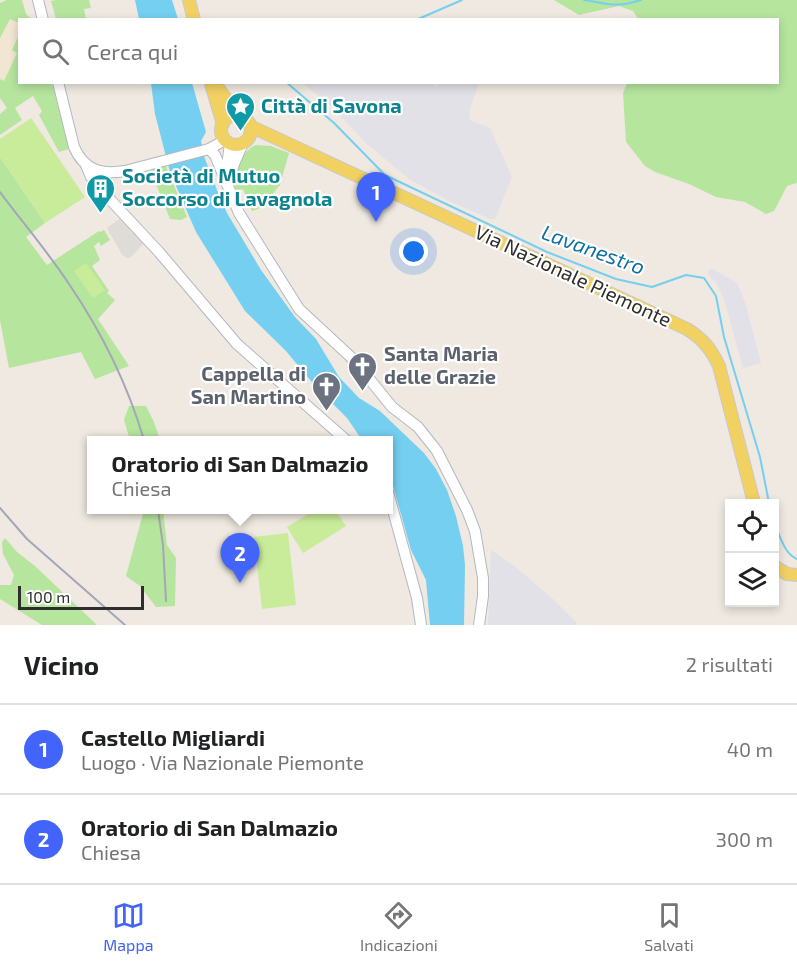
<!DOCTYPE html>
<html lang="it">
<meta charset="utf-8">
<style>
:root{--surface:#fff;--page:#f6f6f6;--text:#202124;--muted:#757577;--line:#e0e0e0;--accent:#4264fb}
body{margin:0;font-family:"Exo 2",sans-serif;background:var(--page);color:var(--text)}
.controls{position:absolute;right:18px;bottom:18px;display:grid;overflow:hidden;border-radius:0px;box-shadow:0 3px 9px #0003}
.controls button{width:54px;height:54px;display:grid;place-items:center;padding:0;border:0;border-bottom:2px solid var(--line);background:var(--surface);color:var(--text);font:30px sans-serif}
.scale{position:absolute;left:18px;bottom:15px;width:126px;box-sizing:border-box;padding-left:6px;border:3px solid #2e2e2e;border-top:0;font-size:16px;line-height:21px;white-space:nowrap;color:#2e2e2e;-webkit-text-stroke:4px #fff;paint-order:stroke}
.you{position:absolute;left:414px;top:252px;width:21px;height:21px;margin:-15px;border:4px solid #fff;border-radius:50%;background:#1a73e8;box-shadow:0 0 0 9px #1a73e833}
.badge{display:grid;place-items:center;width:39px;height:39px;border-radius:50%;background:var(--accent);color:#fff;font-size:20px;font-weight:700}
.pin{position:absolute;translate:-50% -50px;filter:drop-shadow(0 2px 3px #0008)}
.pin::after{content:'';position:absolute;top:32px;width:21px;height:18px;background:inherit;clip-path:polygon(0 0,100% 0,50% 100%)}
.popup{position:absolute;left:87px;top:436px;width:306px;height:78px;box-sizing:border-box;display:grid;place-content:center;border-radius:0px;background:var(--surface);filter:drop-shadow(0 2px 4px #0005);font-size:20px;white-space:nowrap;color:var(--muted)}
.popup b{font-size:22px;color:var(--text)}
.popup::after{content:'';position:absolute;left:50%;top:100%;margin-left:-12px;border:12px solid transparent;border-top-color:var(--surface)}
.list{margin:0;padding:0;list-style:none}
h2{display:flex;justify-content:space-between;align-items:center;height:78px;margin:0;padding:0 24px;font-size:26px}
h2 small{font-size:20px;font-weight:400;color:var(--muted)}
.list li{display:grid;grid-template-columns:39px 1fr auto;gap:18px;align-items:center;box-sizing:border-box;height:90px;padding:0 24px;border-top:2px solid var(--line)}
.list b{display:block;font-size:22px;white-space:nowrap}
.list p{margin:0;font-size:20px;white-space:nowrap;color:var(--muted)}
.list em{font-size:20px;font-style:normal;color:var(--muted)}
.icon{flex:none;width:33px;height:33px;fill:none;stroke:currentColor;stroke-width:2;stroke-linecap:round;stroke-linejoin:round}
.map{position:relative;flex:none;width:797px;height:625px;overflow:hidden}
.search{position:absolute;background:var(--surface);box-shadow:0 3px 9px #0003;left:18px;right:18px;top:18px;height:66px;display:flex;align-items:center;gap:15px;box-sizing:border-box;padding:0 21px;border-radius:0px;color:var(--muted);font-size:22px}
.sheet{height:258px;background:var(--surface)}
nav{display:flex;justify-content:space-around;align-items:center;box-sizing:border-box;height:84px;border-top:2px solid var(--line);background:var(--surface);font-size:16px;color:var(--muted)}
nav a{display:grid;justify-items:center;gap:3px}
nav .on{color:var(--accent)}
.map>svg:first-child{display:block}
.industrial{fill:#e3e1e8}
.education{fill:#f0e6d1}
.green{fill:#b6e59e}
.pitch{fill:#c9ec9a}
.plaza{fill:#dfdcd8}
.water{fill:#75cff0}
.lines{fill:none;stroke-linecap:round;stroke-linejoin:round}
.stream{stroke:#75cff0;stroke-width:2}
.secondary-casing{stroke:#b4b7c1;stroke-width:12}
.primary-casing{stroke:#c9c9c9;stroke-width:14}
.secondary{stroke:#fff;stroke-width:10}
.primary{stroke:#f2d163;stroke-width:12}
.rail{stroke:#a3a6b8;stroke-width:2}
.labels{text-anchor:middle;stroke-width:4.5;stroke-linejoin:round;paint-order:stroke}
.culture-label{font-size:20px;font-weight:bold;fill:#0d838f;stroke:#fff;text-anchor:start}
.street-label{font-size:20px;fill:#2e2e2e;stroke:#fff}
.worship-label{font-size:20px;font-weight:bold;fill:#5b616d;stroke:#fff;text-anchor:start}
.water-label{font-size:21px;font-style:italic;fill:#0d6fa3;stroke:#fff}
</style>
<div class="map">
<svg width="797" height="625" viewBox="0 0 797 625">
<rect width="100%" height="100%" fill="#efe9e1"/>
<g class="industrial">
<path d="M 433,82 L 435,87 L 442,83 L 479,83 L 469,112 L 470,120 L 490,128 L 512,177 L 495,219 L 490,219 L 447,200 L 409,179 L 366,143 L 332,107 L 303,83 Z"/>
<path d="M 713,269 L 737,283 L 745,302 L 761,363 L 743,368 L 724,299 L 717,284 L 708,274 L 709,270 Z"/>
<path d="M 491,550 L 518,569 L 553,599 L 576,622 L 577,625 L 488,625 Z"/>
</g>
<path class="education" d="M 7,0 L 22,0 L 26,14 L 31,19 L 20,20 L 19,73 L 0,94 L 0,3 Z"/>
<g class="green">
<path d="M 7,0 L 22,0 L 26,14 L 31,19 L 20,20 L 19,23 L 10,19 L 0,38 L 0,3 Z"/>
<path d="M 56,0 L 89,0 L 91,8 L 84,9 L 86,19 L 56,19 L 51,1 Z"/>
<path d="M 554,0 L 797,0 L 797,183 L 787,186 L 774,211 L 766,214 L 745,202 L 716,197 L 689,184 L 655,172 L 645,166 L 626,142 L 623,93 L 627,83 L 778,82 L 778,20 L 638,19 L 633,11 L 619,6 L 579,15 Z"/>
<path d="M 18,37 L 20,82 L 52,83 L 69,149 L 59,152 L 39,115 L 42,111 L 33,96 L 15,108 L 22,120 L 0,135 L 0,114 L 7,108 L 0,98 L 0,79 L 4,81 L 17,53 L 12,50 Z"/>
<path d="M 256,145 L 271,146 L 289,153 L 280,185 L 275,191 L 269,205 L 252,211 L 243,189 L 236,191 C 230,175 241,151 256,145 Z"/>
<path d="M 0,157 L 45,223 L 26,237 L 47,265 L 99,231 L 100,232 L 104,230 L 110,240 L 101,246 L 99,242 L 94,246 L 100,260 L 92,266 L 109,291 L 107,293 L 115,300 L 98,319 L 129,366 L 95,379 L 81,352 L 9,368 L 0,320 Z"/>
<path d="M 165,164 L 187,217 L 181,220 L 170,219 L 150,169 Z"/>
<path d="M 129,406 L 146,406 L 154,422 L 160,440 L 130,440 L 124,420 Z"/>
<path d="M 144,510 L 163,510 L 167,545 L 176,558 L 175,606 L 156,607 L 140,586 L 126,576 Z"/>
<path d="M 5,538 L 17,552 L 35,566 L 97,625 L 42,625 L 0,599 L 0,585 L 11,585 L 14,575 L 3,554 L 2,542 Z"/>
</g>
<g class="pitch">
<path d="M 31,118 L 85,197 L 45,223 L 0,157 L 0,139 Z"/>
<path d="M 86,263 L 105,290 L 93,298 L 74,271 Z"/>
<path d="M 315,510 L 335,510 L 346,526 L 303,553 L 287,527 Z"/>
<path d="M 288,533 L 296,605 L 262,609 L 254,537 Z"/>
</g>
<path class="plaza" d="M 122,217 L 145,242 L 131,257 L 128,258 L 123,256 L 107,228 Z"/>
<g class="water">
<path d="M 135,0 L 172,0 L 178,19 L 139,19 Z"/>
<path d="M 151,83 L 192,83 L 206,132 L 201,141 L 205,159 L 217,190 L 227,213 L 261,270 L 295,317 L 316,339 L 339,377 L 359,398 L 380,411 L 403,433 L 424,453 L 436,469 L 447,490 L 456,516 L 463,546 L 465,565 L 464,625 L 430,625 L 426,580 L 411,550 L 392,482 L 389,477 L 388,440 L 362,440 L 347,418 L 316,387 L 286,351 L 245,311 L 196,232 L 170,172 L 155,114 Z"/>
</g>
<g class="lines">
<g class="stream">
<path d="M 584,0 C 609,4 616,8 641,0"/>
<path d="M 416,20 L 462,0"/>
<path d="M 286,82 L 334,123 L 385,175 L 547,252 L 616,279 L 652,287 L 686,275 L 704,278 L 716,296 L 724,337 L 760,457 L 769,503"/>
<path d="M 774,523 C 780,535 784,554 797,559"/>
</g>
<defs>
<g id="secondary">
<path d="M 38,0 L 43,20"/>
<path d="M 58,82 L 74,147 C 84,170 101,175 125,171 L 209,149 L 225,140"/>
<path d="M 209,149 L 215,155 L 239,213 L 299,309 L 354,360 L 392,407 L 418,427 L 437,451 L 467,510 L 475,531 L 483,578 L 483,596 L 479,625"/>
<path d="M 86,165 L 91,177 L 103,192 L 159,252 L 237,344 L 346,440"/>
<path d="M 226,173 L 230,144"/>
<path d="M 228,185 L 234,164 L 243,143"/>
<path d="M 388,492 L 417,598 L 421,625"/>
</g>
<g id="primary">
<path d="M 189,0 L 194,20"/>
<path d="M 214,82 L 234,110 L 243,117"/>
<path d="M 211,84 L 223,124"/>
<circle cx="236" cy="130" r="15"/>
<path d="M 250,126 L 687,329 C 703,339 711,349 719,366 L 754,503"/>
<path d="M 774,566 L 787,574 L 797,575"/>
</g>
</defs>
<use href="#secondary" class="secondary-casing"/>
<use href="#primary" class="primary-casing"/>
<use href="#secondary" class="secondary"/>
<use href="#primary" class="primary"/>
<g class="rail">
<path d="M 0,192 C 23,223 48,252 69,284 C 101,331 128,386 144,440"/>
<path d="M 0,508 L 27,539 L 125,625"/>
<path d="M 158,510 L 163,545 L 166,601"/>
</g>
</g>
<defs>
<symbol id="sight-pin" viewBox="-11 -11 22 30"><path d="M0 17L-7.5 6A9.5 9.5 0 1 1 7.5 6Z" fill="#0f9aa8" stroke="#fff"/><path d="M0-6L1.8-2.2L6-1.7L2.9 1.2L3.7 5.4L0 3.3L-3.7 5.4L-2.9 1.2L-6-1.7L-1.8-2.2Z" fill="#fff"/></symbol>
<symbol id="building-pin" viewBox="-11 -11 22 30"><path d="M0 17L-7.5 6A9.5 9.5 0 1 1 7.5 6Z" fill="#0f9aa8" stroke="#fff"/><path d="M-4-6H4V6H1V3H-1V6H-4ZM-2.5-4.3h1.7v1.8h-1.7ZM.8-4.3h1.7v1.8H.8ZM-2.5-1h1.7V.8h-1.7ZM.8-1h1.7V.8H.8Z" fill="#fff"/></symbol>
<symbol id="church-pin" viewBox="-11 -11 22 30"><path d="M0 17L-7.5 6A9.5 9.5 0 1 1 7.5 6Z" fill="#6b7280" stroke="#fff"/><path d="M-1.2-6h2.4v3.5h3.3v2.4h-3.3V6h-2.4V-.1h-3.3v-2.4h3.3Z" fill="#fff"/></symbol>
</defs>
<g fill-rule="evenodd">
<use href="#sight-pin" x="224" y="90" width="33" height="45"/>
<use href="#building-pin" x="84" y="172" width="33" height="45"/>
<use href="#church-pin" x="346" y="350" width="33" height="45"/>
<use href="#church-pin" x="310" y="370" width="33" height="45"/>
</g>
<g class="labels">
<g class="culture-label">
<text x="261" y="113">Città di Savona</text>
<text x="122" y="183">Società di Mutuo<tspan x="122" dy="23">Soccorso di Lavagnola</tspan></text>
</g>
<g class="street-label">
<text transform="translate(573 276) rotate(25)" y="7">Via Nazionale Piemonte</text>
</g>
<g class="worship-label">
<text x="384" y="361">Santa Maria<tspan x="384" dy="23">delle Grazie</tspan></text>
<text x="306" y="381" text-anchor="end">Cappella di<tspan x="306" dy="23">San Martino</tspan></text>
</g>
<g class="water-label">
<text transform="translate(593 250) rotate(20)" y="7">Lavanestro</text>
</g>
</g>
</svg>
<div class="controls">
<button><svg class="icon" aria-label="locate" viewBox="0 0 24 24"><circle cx="12" cy="12" r="6"/><path d="M12 2v4M12 18v4M2 12h4M18 12h4"/></svg></button>
<button><svg class="icon" aria-label="layers" viewBox="0 0 24 24"><path d="M12 4l9 5-9 5-9-5zM3 14l9 5 9-5"/></svg></button>
</div>
<div class="scale">100 m</div>
<div class="you"></div>
<div class="pin badge" style="left:376px;top:222px">1</div>
<div class="pin badge" style="left:240px;top:583px">2</div>
<div class="popup"><b>Oratorio di San Dalmazio</b>Chiesa</div>
<div class="search"><svg class="icon" aria-label="search" viewBox="0 0 24 24"><circle cx="10" cy="10" r="6"/><path d="M15 15l6 6"/></svg>Cerca qui</div>
</div>
<section class="sheet">
<h2>Vicino<small>2 risultati</small></h2>
<ul class="list">
<li><span class="badge">1</span><div><b>Castello Migliardi</b><p>Luogo · Via Nazionale Piemonte</p></div><em>40 m</em></li>
<li><span class="badge">2</span><div><b>Oratorio di San Dalmazio</b><p>Chiesa</p></div><em>300 m</em></li>
</ul>
</section>
<nav>
<a class="on"><svg class="icon" aria-label="map" viewBox="0 0 24 24"><path d="M3 6l6-2 6 2 6-2v14l-6 2-6-2-6 2zM9 4v14M15 6v14"/></svg>Mappa</a>
<a><svg class="icon" aria-label="directions" viewBox="0 0 24 24"><path d="M12 3l9 9-9 9-9-9zM9 14v-3h6M13 9l2 2-2 2"/></svg>Indicazioni</a>
<a><svg class="icon" aria-label="saved" viewBox="0 0 24 24"><path d="M7 4h10v16l-5-4-5 4z"/></svg>Salvati</a>
</nav>
